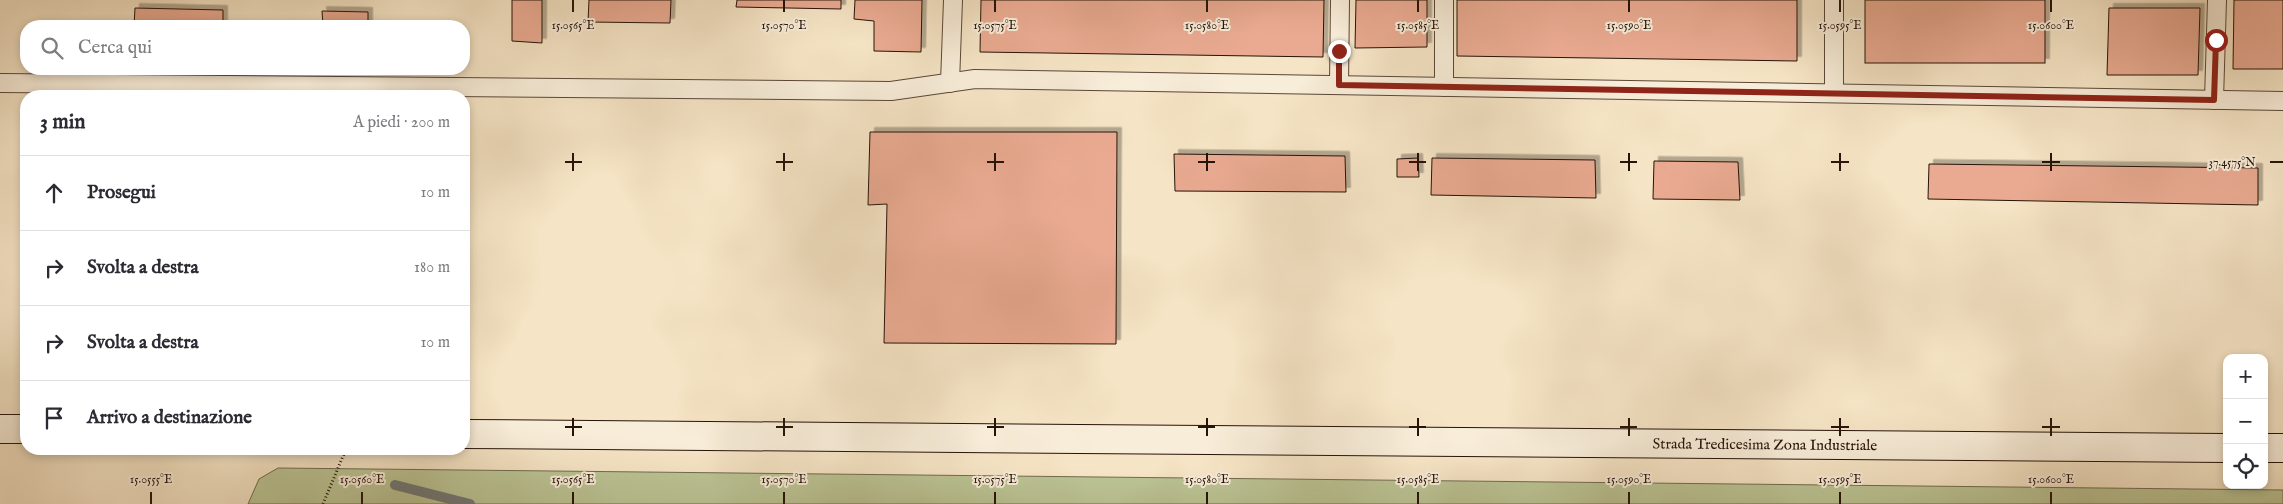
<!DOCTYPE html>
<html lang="it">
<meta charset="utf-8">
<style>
:root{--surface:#fff;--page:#f7f7f7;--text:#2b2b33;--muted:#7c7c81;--line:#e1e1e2}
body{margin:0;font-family:"IM FELL English",serif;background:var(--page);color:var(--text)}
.controls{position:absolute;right:15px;bottom:15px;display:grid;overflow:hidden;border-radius:10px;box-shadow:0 2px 8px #0003}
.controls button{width:45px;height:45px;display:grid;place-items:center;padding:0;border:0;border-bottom:1px solid var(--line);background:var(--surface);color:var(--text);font:25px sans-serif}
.stop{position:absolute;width:15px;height:15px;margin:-11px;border:4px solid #8f2418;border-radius:50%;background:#fff}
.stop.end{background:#8f2418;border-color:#fff;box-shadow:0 1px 5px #0008}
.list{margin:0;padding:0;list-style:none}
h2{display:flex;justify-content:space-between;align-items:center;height:65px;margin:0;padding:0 20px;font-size:21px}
h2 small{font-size:16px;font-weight:400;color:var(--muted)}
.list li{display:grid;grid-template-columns:32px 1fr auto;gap:15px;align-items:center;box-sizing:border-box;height:75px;padding:0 20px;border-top:1px solid var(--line)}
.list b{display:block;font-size:19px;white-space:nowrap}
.list em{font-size:16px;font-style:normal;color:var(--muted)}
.icon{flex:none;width:28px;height:28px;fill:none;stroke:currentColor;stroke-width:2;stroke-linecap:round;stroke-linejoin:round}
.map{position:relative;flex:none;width:2283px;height:504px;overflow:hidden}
.search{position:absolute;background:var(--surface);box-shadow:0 2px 8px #0003;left:20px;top:20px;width:450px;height:55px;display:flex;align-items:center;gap:12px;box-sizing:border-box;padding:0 18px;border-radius:20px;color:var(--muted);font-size:19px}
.panel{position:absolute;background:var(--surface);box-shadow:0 2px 8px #0003;left:20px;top:90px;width:450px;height:365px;border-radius:20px}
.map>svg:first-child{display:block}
.green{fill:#bbc495;stroke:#706c4f}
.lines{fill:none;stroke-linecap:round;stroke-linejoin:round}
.stream{stroke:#707876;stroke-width:10}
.building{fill:#e9aa91;stroke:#261309;filter:url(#shadow)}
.lane-casing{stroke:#5a4738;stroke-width:20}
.secondary-casing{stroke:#261309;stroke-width:30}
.path{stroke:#261309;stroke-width:3;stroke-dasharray:1 2.5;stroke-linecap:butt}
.lane{stroke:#f8edd9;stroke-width:18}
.secondary{stroke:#f8edd9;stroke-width:28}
.route{stroke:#8f2418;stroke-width:6}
.ticks{fill:none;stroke:#261309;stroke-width:2}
.labels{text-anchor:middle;stroke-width:4;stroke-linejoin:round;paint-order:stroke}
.street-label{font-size:15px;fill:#261309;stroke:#f8edd9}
.ticks-label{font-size:12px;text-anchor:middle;fill:#261309;stroke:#f8edd9;stroke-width:4;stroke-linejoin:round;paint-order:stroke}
</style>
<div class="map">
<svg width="2283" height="504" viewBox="0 0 2283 504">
<defs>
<filter id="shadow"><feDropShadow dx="4.5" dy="-4.5" stdDeviation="0" flood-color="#0004"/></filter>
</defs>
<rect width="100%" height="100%" fill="#f5e4c5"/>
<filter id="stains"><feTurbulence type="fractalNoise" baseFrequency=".004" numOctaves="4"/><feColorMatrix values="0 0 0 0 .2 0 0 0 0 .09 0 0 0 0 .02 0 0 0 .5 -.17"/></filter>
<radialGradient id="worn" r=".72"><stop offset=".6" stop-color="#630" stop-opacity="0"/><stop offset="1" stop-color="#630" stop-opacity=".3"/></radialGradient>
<path class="green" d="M 278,468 L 2283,490 L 2283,504 L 248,504 L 259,479 Z"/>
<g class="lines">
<path class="stream" d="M 395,485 L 470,504"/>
</g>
<g class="building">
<path d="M 512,0 L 542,0 L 542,43 L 512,41 Z"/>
<path d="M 589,0 L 671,0 L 670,23 L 588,22 Z"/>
<path d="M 737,0 L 841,0 L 841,9 L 736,7 Z"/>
<path d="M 855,0 L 922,0 L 921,52 L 874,51 L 874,21 L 854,19 Z"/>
<path d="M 981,0 L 1324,0 L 1323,57 L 980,52 Z"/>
<path d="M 1356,0 L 1427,0 L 1427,47 L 1355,48 Z"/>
<path d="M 1457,0 L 1797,0 L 1797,61 L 1457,56 Z"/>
<rect x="1865" y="0" width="180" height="63"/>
<path d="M 2234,0 L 2283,0 L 2283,69 L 2233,69 Z"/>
<path d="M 135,8 L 223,10 L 223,26 L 134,26 Z"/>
<path d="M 2109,8 L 2200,8 L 2198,75 L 2107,75 Z"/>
<path d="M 322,11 L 368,12 L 368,26 L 323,26 Z"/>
<path d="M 870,132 L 1117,132 L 1116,344 L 884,343 L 887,204 L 868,205 Z"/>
<path d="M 1174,154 L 1345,156 L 1346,192 L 1175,191 Z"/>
<path d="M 1418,158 L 1419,177 L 1397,177 L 1397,159 Z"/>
<path d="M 1432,158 L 1595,160 L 1596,198 L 1431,195 Z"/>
<path d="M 1654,161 L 1738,162 L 1740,200 L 1653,199 Z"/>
<path d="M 1929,164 L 2258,168 L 2258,205 L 1928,199 Z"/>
</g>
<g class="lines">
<defs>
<g id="lane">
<path d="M 1444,0 L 1444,87"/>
<path d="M 1834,0 L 1834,93"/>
<path d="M 0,83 L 891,91 L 975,79 L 2283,101"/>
<path d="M 950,83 L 953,0"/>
<path d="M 1339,85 L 1340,0"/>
<path d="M 2214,100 L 2217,0"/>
</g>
<g id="secondary">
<path d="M 0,429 L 26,429"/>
<path id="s1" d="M 464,434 L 2227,448"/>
<path d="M 2264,448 L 2283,448"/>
</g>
</defs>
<use href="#lane" class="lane-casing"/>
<use href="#secondary" class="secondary-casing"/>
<path class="path" d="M 323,504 L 346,449"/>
<use href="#lane" class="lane"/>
<use href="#secondary" class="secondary"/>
</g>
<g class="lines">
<path class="route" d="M 1339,51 L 1339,85 L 2214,100 L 2216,40"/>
</g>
<path class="ticks" d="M 573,0 L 573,12M 784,0 L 784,12M 995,0 L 995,12M 1207,0 L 1207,12M 1418,0 L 1418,12M 1629,0 L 1629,12M 1840,0 L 1840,12M 2051,0 L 2051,12M 573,153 L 573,171M 784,153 L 784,171M 995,153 L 995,171M 1207,153 L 1207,171M 1418,153 L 1418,171M 1629,153 L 1629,171M 1840,153 L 1840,171M 2051,153 L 2051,171M 565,162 L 582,162M 776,162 L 793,162M 987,162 L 1004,162M 1198,162 L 1215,162M 1409,162 L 1426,162M 1620,162 L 1637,162M 1831,162 L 1849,162M 2042,162 L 2060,162M 2270,162 L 2283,162M 573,418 L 573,436M 784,418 L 784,436M 995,418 L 995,436M 1207,418 L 1207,436M 1418,418 L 1418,436M 1629,418 L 1629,436M 1840,418 L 1840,436M 2051,418 L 2051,436M 565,427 L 582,427M 776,427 L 793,427M 987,427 L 1004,427M 1198,427 L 1215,427M 1409,427 L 1426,427M 1620,427 L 1637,427M 1831,427 L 1849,427M 2042,427 L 2060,427M 151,492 L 151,504M 362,492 L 362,504M 573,492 L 573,504M 784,492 L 784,504M 995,492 L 995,504M 1207,492 L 1207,504M 1418,492 L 1418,504M 1629,492 L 1629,504M 1840,492 L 1840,504M 2051,492 L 2051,504"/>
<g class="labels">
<g class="street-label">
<text dy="5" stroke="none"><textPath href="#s1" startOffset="1301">Strada Tredicesima Zona Industriale</textPath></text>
</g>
</g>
<g class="ticks-label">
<text x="573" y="29">15.0565°E</text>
<text x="784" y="29">15.0570°E</text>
<text x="995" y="29">15.0575°E</text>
<text x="1207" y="29">15.0580°E</text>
<text x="1418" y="29">15.0585°E</text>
<text x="1629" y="29">15.0590°E</text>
<text x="1840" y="29">15.0595°E</text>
<text x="2051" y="29">15.0600°E</text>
<text x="2232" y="166">37.4575°N</text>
<text x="151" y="483">15.0555°E</text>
<text x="362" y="483">15.0560°E</text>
<text x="573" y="483">15.0565°E</text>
<text x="784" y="483">15.0570°E</text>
<text x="995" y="483">15.0575°E</text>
<text x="1207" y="483">15.0580°E</text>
<text x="1418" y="483">15.0585°E</text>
<text x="1629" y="483">15.0590°E</text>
<text x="1840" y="483">15.0595°E</text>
<text x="2051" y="483">15.0600°E</text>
</g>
<rect width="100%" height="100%" filter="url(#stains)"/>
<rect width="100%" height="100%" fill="url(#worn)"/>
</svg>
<div class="controls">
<button>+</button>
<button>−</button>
<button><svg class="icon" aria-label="locate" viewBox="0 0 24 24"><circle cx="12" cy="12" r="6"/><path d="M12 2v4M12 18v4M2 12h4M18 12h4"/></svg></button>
</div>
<div class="stop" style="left:2216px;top:40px"></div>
<div class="stop end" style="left:1339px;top:51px"></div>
<div class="search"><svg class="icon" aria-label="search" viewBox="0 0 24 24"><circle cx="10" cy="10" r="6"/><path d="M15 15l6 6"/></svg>Cerca qui</div>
<section class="panel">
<h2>3 min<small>A piedi · 200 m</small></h2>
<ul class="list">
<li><svg class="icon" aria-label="ahead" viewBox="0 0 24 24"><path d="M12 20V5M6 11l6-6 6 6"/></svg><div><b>Prosegui</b></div><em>10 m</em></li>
<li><svg class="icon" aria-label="right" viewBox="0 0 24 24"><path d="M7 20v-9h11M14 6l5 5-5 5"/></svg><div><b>Svolta a destra</b></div><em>180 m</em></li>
<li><svg class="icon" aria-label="right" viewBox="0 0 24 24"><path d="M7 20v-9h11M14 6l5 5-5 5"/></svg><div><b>Svolta a destra</b></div><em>10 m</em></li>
<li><svg class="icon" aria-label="arrive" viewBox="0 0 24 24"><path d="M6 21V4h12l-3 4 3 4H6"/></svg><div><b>Arrivo a destinazione</b></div></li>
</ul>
</section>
</div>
